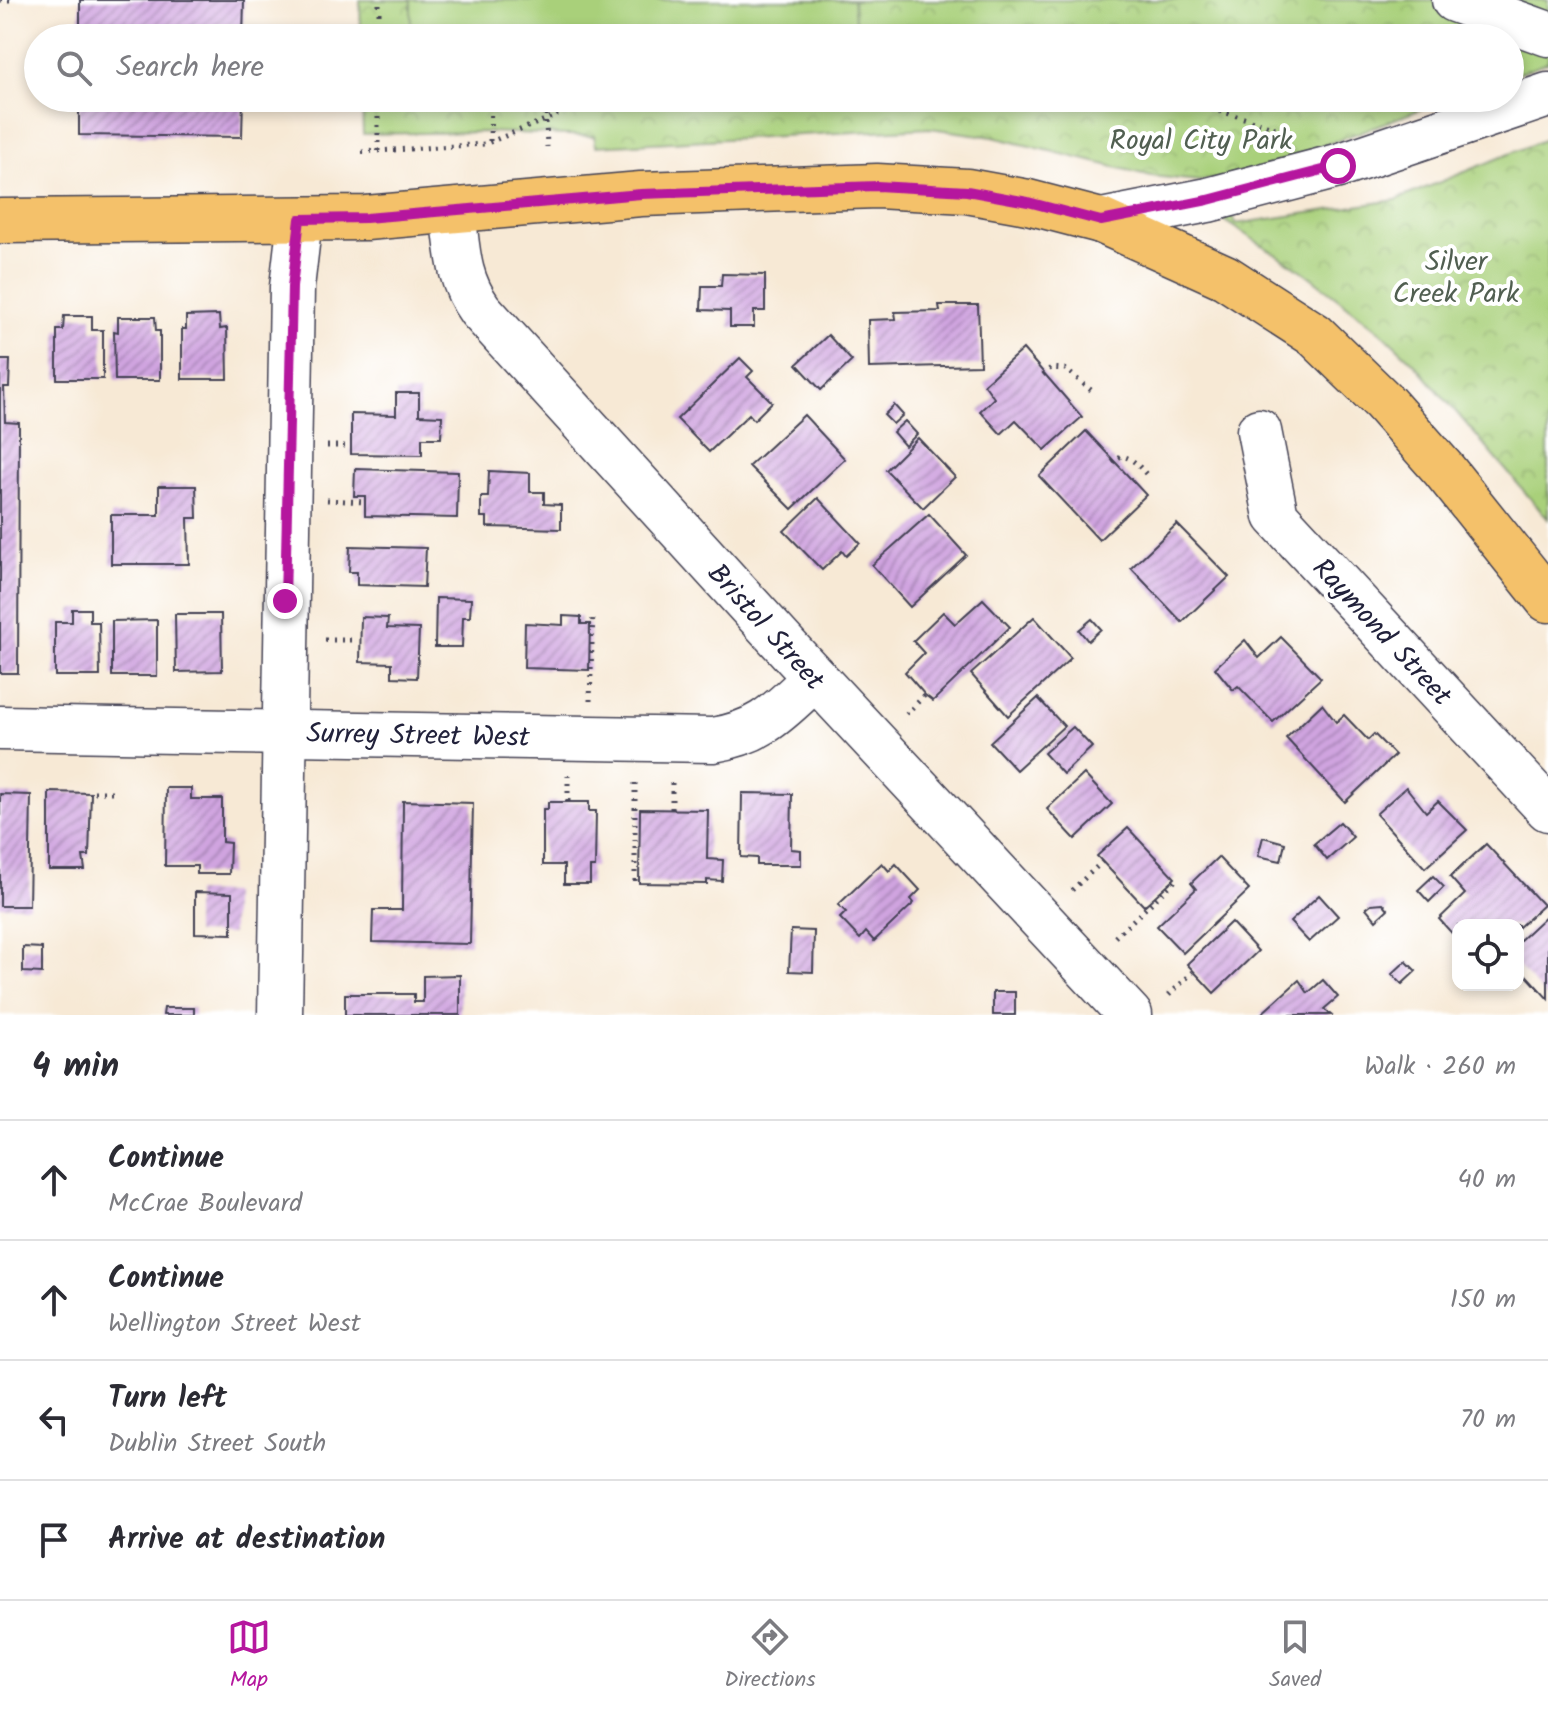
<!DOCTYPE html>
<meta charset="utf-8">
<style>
:root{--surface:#fff;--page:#f7f7f7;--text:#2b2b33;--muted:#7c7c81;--line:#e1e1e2;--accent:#b5179e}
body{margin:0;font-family:Kalam,sans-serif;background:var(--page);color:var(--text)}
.controls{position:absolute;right:24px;bottom:24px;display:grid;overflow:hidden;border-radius:16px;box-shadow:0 4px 12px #0003}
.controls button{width:72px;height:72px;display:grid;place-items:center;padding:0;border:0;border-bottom:2px solid var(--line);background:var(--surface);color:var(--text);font:40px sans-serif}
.stop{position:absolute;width:24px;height:24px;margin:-18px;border:6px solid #b5179e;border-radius:50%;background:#fff}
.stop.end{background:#b5179e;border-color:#fff;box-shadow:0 2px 8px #0008}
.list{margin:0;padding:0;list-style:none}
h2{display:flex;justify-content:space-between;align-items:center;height:104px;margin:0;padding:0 32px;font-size:34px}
h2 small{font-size:26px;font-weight:400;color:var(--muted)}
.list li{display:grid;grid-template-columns:52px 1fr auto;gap:24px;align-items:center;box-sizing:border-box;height:120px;padding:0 32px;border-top:2px solid var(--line)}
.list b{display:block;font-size:30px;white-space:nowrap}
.list p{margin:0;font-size:26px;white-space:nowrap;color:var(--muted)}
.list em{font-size:26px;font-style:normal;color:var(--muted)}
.icon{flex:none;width:44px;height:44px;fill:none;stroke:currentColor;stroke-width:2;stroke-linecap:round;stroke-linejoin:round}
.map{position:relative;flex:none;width:1548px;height:1015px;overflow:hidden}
.search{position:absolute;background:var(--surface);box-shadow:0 4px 12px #0003;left:24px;right:24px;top:24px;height:88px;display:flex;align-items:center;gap:20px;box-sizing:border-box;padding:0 28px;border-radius:44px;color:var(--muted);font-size:30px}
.sheet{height:584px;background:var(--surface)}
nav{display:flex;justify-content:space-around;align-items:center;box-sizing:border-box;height:112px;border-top:2px solid var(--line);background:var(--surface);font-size:22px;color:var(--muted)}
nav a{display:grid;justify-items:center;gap:4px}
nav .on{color:var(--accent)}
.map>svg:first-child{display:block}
.park{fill:url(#park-crowns);stroke:#66795a;stroke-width:2}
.garden{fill:#a9d07a;stroke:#66795a;stroke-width:2}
.building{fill:url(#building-hatch)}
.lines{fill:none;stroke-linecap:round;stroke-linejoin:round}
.minor-casing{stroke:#424052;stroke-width:47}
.major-casing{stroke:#424052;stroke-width:47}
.path{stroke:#424052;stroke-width:5;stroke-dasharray:2 6;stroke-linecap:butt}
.minor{stroke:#fff;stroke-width:44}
.major{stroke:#f4c16a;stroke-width:44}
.route{stroke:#b5179e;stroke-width:10}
.labels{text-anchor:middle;stroke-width:8;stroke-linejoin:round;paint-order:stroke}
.park-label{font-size:28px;fill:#515f51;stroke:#fff}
.street-label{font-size:28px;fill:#22223b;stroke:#fff}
</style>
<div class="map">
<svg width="1548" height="1015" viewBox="0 0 1548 1015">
<defs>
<pattern id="park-crowns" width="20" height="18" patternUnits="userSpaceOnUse" patternTransform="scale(2)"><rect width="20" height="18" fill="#a9d07a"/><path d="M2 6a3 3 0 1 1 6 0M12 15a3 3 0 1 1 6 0" fill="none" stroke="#91b26a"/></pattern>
<pattern id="building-hatch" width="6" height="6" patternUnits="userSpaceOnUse" patternTransform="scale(2)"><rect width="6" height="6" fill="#d0a4e0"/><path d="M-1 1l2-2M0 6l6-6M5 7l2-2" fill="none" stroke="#a885b7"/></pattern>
</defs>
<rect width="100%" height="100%" fill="#fff"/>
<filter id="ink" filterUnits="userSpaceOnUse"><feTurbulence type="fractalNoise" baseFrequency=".0125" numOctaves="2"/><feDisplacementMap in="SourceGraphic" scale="16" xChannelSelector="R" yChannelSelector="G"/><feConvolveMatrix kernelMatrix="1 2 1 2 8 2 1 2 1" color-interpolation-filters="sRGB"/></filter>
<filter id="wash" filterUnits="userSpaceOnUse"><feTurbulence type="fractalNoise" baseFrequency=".006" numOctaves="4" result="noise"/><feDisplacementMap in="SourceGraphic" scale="32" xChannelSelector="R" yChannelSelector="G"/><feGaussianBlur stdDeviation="1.8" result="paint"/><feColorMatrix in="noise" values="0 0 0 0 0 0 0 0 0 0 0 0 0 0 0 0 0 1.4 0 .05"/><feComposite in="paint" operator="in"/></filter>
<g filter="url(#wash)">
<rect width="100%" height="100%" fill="#f7e9d5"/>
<g class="park">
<path d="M 360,0 L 1548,0 L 1548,62 L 1510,76 L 1510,38 L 361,38 Z"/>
<path d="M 362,98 L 1451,98 L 1242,176 L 1198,181 L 1151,176 L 993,137 L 930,128 L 596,146 L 594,136 L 487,132 L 363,134 Z"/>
<path d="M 1548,138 L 1548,519 L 1414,363 L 1380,331 L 1304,272 L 1223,220 L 1223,216 L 1232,214 L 1235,224 L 1396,200 Z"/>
</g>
<path class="garden" d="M 411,0 L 853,0 L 857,38 L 411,38 Z"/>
<g id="blocks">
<g class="building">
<path d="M 80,0 L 244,0 L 243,38 L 80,38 Z"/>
<path d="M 79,98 L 243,98 L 242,137 L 79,135 Z"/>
<path d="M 722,274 L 765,275 L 765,311 L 754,311 L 754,327 L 730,327 L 730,311 L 701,310 L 702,286 L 721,286 Z"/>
<path d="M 939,305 L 978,305 L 980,365 L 869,368 L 868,320 L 896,319 L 895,312 L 940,311 Z"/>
<path d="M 219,315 L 220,329 L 227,328 L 228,379 L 182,379 L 182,329 L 186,329 L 186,316 Z"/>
<path d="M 64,316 L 92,316 L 92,330 L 103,330 L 103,379 L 57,379 L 57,330 L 63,330 Z"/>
<path d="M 118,317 L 155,317 L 156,331 L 160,331 L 160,380 L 115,380 L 114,331 L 118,332 Z"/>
<path d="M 828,335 L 852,361 L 821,390 L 797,364 Z"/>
<path d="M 1023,349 L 1082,417 L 1045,450 L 1016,420 L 1001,434 L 980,411 L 994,398 L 984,384 Z"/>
<path d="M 740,358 L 753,371 L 747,377 L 772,402 L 754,420 L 749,414 L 709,452 L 677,419 Z"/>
<path d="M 0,360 L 10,360 L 9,387 L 4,387 L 5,422 L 19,423 L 18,673 L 0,673 Z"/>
<path d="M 396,393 L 419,393 L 419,415 L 442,416 L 441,438 L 422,438 L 422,455 L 351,454 L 351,414 L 396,415 Z"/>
<path d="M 894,405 L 903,415 L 893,424 L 884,415 Z"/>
<path d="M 804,415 L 845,459 L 792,509 L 749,466 Z"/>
<path d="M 905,421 L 917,434 L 905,446 L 893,432 Z"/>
<path d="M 1086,431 L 1146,495 L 1099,540 L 1039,476 Z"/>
<path d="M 918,438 L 955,477 L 923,508 L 886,470 Z"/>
<path d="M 355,469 L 458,472 L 457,518 L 365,516 L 365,496 L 354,496 Z"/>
<path d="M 489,471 L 530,473 L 530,492 L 544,492 L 544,504 L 561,505 L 561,529 L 487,527 L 487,517 L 481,517 L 481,497 L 488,497 Z"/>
<path d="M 159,486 L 196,486 L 197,518 L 188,518 L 189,564 L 111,564 L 111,515 L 159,515 Z"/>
<path d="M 818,498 L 860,543 L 846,556 L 842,551 L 822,570 L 784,531 Z"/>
<path d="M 929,514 L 966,555 L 910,607 L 872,565 Z"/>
<path d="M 1177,524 L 1229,577 L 1182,622 L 1131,568 Z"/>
<path d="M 350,546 L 426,548 L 424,587 L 357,585 L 357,572 L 349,572 Z"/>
<path d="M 436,598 L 471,599 L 470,617 L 463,617 L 462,647 L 435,647 Z"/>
<path d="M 983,599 L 1010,627 L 933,701 L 925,695 L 905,672 L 924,653 L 913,641 L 943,612 L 955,624 Z"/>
<path d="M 72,609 L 90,609 L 90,622 L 99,622 L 100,676 L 55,676 L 55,622 L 72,622 Z"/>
<path d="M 175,614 L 221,614 L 222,671 L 176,672 Z"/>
<path d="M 563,616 L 581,617 L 581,624 L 590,624 L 589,670 L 524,668 L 525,623 L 563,625 Z"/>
<path d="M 361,617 L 388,618 L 387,628 L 419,629 L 417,678 L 392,677 L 392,663 L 360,662 Z"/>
<path d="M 1034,617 L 1071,658 L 1008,716 L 971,674 Z"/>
<path d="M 1092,619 L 1101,629 L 1088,641 L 1079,630 Z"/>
<path d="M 157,620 L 157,676 L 112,676 L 112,621 Z"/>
<path d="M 1281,637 L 1321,678 L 1273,722 L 1238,686 L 1233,690 L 1215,668 L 1245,640 L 1259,658 Z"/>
<path d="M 1038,698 L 1064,726 L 1016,770 L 990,742 Z"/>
<path d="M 1322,704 L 1336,722 L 1344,715 L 1368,740 L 1374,734 L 1395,755 L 1345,802 L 1286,738 Z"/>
<path d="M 1073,727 L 1092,747 L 1063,774 L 1044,753 Z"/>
<path d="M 1084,774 L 1112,804 L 1075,839 L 1047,809 Z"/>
<path d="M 1406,787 L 1426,812 L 1438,801 L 1467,830 L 1425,868 L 1376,814 Z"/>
<path d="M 166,788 L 191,788 L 191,799 L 222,799 L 222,842 L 230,843 L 229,874 L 197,874 L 197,866 L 165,866 Z"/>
<path d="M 49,792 L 91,793 L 89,856 L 83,856 L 85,870 L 49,870 Z"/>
<path d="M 742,793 L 792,794 L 791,849 L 801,850 L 801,865 L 757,865 L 757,858 L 741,857 Z"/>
<path d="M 0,794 L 31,795 L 29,906 L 0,906 Z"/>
<path d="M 403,801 L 473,803 L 470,944 L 372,942 L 373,910 L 402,910 Z"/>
<path d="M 548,802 L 589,802 L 589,811 L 596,811 L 595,867 L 590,867 L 590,884 L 564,884 L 564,865 L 543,865 L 543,809 L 548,809 Z"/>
<path d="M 640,809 L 708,810 L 707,859 L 723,860 L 722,881 L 707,880 L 707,884 L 639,883 Z"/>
<path d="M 1340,822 L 1353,837 L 1327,860 L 1314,844 Z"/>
<path d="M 1128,828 L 1175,878 L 1144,906 L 1097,856 Z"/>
<path d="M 1263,837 L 1285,843 L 1281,861 L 1258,856 Z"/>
<path d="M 1486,844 L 1543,905 L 1518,928 L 1518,925 L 1458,925 L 1458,940 L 1439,919 L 1465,894 L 1450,877 Z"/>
<path d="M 1218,857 L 1249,890 L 1183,953 L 1157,926 L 1196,889 L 1191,883 Z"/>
<path d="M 882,863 L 889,871 L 896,864 L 920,890 L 911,899 L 914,903 L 874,941 L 866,932 L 860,939 L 840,918 L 846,912 L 838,905 Z"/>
<path d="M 1433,876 L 1444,887 L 1429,902 L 1418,890 Z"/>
<path d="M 195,892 L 232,893 L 232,934 L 195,933 Z"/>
<path d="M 1319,895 L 1338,916 L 1309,942 L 1290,922 Z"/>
<path d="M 1383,903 L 1388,909 L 1376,920 L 1366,908 L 1371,904 Z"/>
<path d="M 1548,914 L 1548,999 L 1518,966 L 1518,942 Z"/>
<path d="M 1231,922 L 1258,951 L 1214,993 L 1187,964 Z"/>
<path d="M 791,930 L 814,931 L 813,972 L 789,971 Z"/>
<path d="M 23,947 L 42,948 L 42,973 L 23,972 Z"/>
<path d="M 1406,961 L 1416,971 L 1402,984 L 1392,974 Z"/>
<path d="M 460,975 L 460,1015 L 345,1015 L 345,994 L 414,994 L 414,1002 L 423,1002 L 423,976 Z"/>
<path d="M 1299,980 L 1308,993 L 1323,980 L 1338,997 L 1324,1009 L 1331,1015 L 1260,1015 Z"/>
<rect x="993" y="992" width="22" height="23"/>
<path d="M 164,1008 L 194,1008 L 194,1015 L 163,1015 Z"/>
</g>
</g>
</g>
<g filter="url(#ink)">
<use href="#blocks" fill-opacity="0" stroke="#424052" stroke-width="2"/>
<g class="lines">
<defs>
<g id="minor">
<path d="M 1454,0 L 1548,34"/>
<path d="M 453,211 C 458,249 457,278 480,310 L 795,656 L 1130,1015"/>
<path d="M 1101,221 L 1208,200 L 1338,166 L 1548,95"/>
<path d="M 1259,431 L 1276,516 L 1548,809"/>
<path d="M 0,728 L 713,740 C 763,732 780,710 815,678"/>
<path d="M 280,1015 L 292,287 L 300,219"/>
</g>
<path id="major" d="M 0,221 L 366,218 L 641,194 L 877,186 L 967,191 L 1028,202 L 1101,221 L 1225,277 L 1315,335 L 1383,401 L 1444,470 L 1548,600"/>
</defs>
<use href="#minor" class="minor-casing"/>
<use href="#major" class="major-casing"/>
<g class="path">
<path d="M 0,0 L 13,0"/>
<path d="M 379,38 L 379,0"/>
<path d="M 545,98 L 547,147"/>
<path d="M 1125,98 C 1186,99 1238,115 1296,135"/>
<path d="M 490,141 L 491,98"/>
<path d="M 378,151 L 378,98"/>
<path d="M 362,152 L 485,144 L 545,120 L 591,98"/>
<path d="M 1043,375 L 1051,368 L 1065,369 L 1091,390"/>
<path d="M 327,446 L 351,446"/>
<path d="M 1112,462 L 1121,456 C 1134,458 1140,468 1149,477"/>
<path d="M 327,500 L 365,502"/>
<path d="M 325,640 L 356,640"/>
<path d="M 590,701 L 593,614"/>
<path d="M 906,714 L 925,695"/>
<path d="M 568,775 L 568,802"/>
<path d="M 94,792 L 114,792"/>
<path d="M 672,809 L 672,778"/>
<path d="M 635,881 L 635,778"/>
<path d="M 1072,890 L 1102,862"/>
<path d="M 1115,937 L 1178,878"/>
<path d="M 1169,995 L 1193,972"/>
</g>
<use href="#minor" class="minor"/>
<use href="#major" class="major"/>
</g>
</g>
<g class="lines" filter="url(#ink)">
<path class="route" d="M 285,601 L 292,287 L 300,219 L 366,218 L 641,194 L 877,186 L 967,191 L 1028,202 L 1101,221 L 1208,200 L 1338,166"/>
</g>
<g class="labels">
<g class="park-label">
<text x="1201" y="149">Royal City Park</text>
<text x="1456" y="270">Silver<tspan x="1456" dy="32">Creek Park</tspan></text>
</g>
<g class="street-label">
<text transform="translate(767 626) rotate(48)" y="10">Bristol Street</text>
<text transform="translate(1383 631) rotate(47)" y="10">Raymond Street</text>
<text transform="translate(418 734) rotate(1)" y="10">Surrey Street West</text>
</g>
</g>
</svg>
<div class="controls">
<button><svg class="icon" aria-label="locate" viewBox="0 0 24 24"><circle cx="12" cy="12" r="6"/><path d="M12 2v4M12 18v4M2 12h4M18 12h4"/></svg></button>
</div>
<div class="stop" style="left:1338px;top:166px"></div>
<div class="stop end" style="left:285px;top:601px"></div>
<div class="search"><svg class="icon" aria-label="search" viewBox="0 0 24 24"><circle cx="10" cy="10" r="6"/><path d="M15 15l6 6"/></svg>Search here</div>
</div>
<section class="sheet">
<h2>4 min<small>Walk · 260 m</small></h2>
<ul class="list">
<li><svg class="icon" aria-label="ahead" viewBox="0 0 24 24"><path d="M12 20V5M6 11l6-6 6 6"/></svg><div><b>Continue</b><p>McCrae Boulevard</p></div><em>40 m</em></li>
<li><svg class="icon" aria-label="ahead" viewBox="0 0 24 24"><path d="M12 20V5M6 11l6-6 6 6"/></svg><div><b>Continue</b><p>Wellington Street West</p></div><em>150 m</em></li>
<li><svg class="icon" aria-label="left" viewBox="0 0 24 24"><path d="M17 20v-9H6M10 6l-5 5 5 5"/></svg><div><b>Turn left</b><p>Dublin Street South</p></div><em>70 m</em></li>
<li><svg class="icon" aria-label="arrive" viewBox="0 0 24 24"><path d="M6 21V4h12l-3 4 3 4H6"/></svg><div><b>Arrive at destination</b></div></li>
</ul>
</section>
<nav>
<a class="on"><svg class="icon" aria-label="map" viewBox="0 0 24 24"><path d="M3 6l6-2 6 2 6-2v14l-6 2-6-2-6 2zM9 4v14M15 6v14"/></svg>Map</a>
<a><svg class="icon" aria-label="directions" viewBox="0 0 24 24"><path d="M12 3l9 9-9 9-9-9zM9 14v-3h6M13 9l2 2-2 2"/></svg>Directions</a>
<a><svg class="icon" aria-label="saved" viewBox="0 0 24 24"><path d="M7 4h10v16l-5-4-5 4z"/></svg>Saved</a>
</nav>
